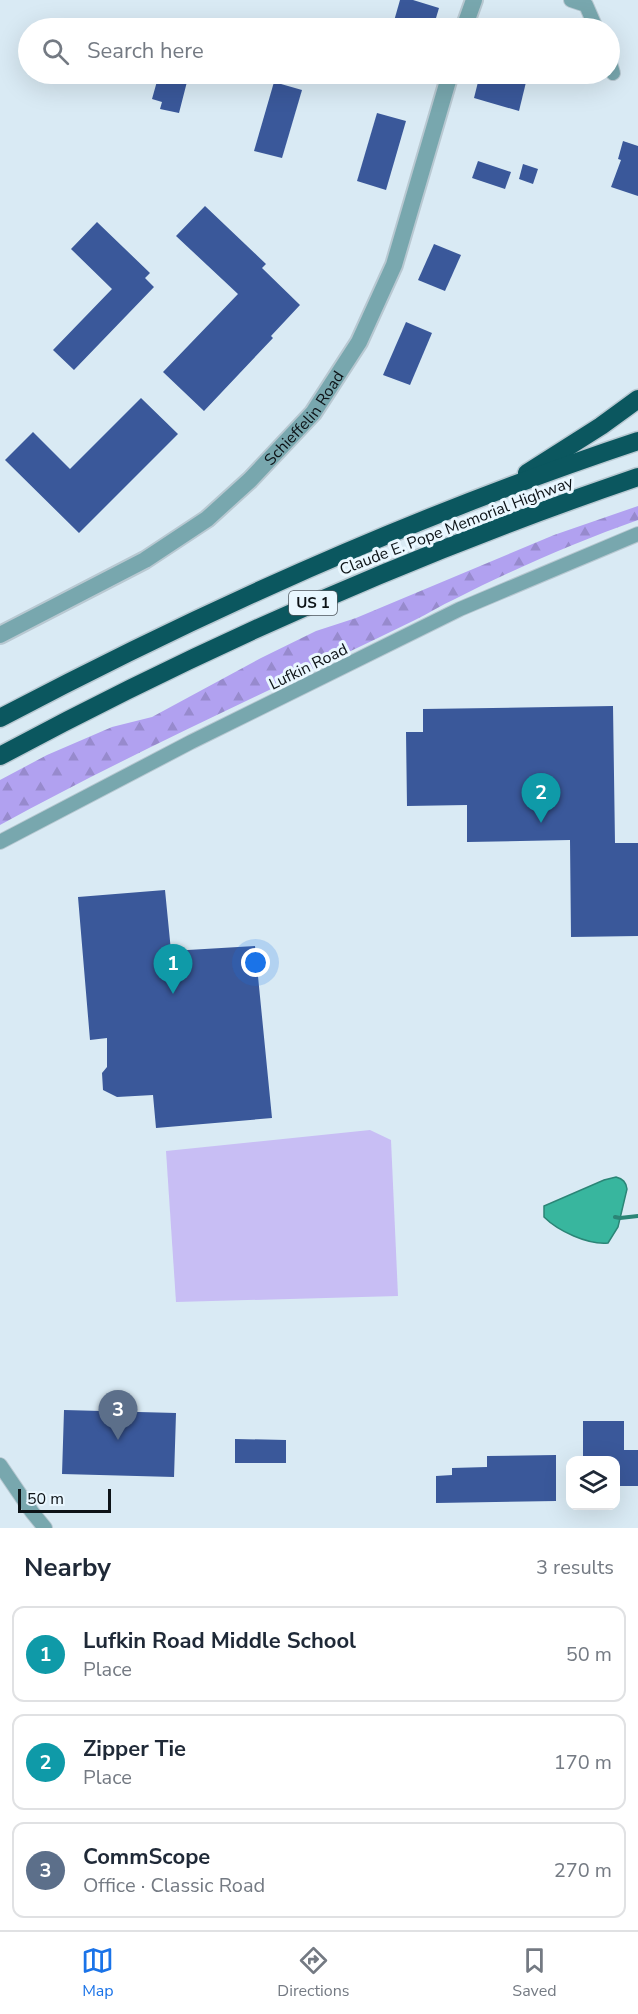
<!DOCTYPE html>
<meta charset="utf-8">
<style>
:root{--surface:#fff;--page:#f6f6f7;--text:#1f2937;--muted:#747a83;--line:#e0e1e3;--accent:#1a73e8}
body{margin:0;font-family:"Nunito Sans",sans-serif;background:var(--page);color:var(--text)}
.controls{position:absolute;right:18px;bottom:18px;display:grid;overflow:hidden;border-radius:12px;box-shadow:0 6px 24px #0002}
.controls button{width:54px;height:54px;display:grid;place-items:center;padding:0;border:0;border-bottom:2px solid var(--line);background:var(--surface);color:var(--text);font:30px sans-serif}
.scale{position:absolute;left:18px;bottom:15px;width:93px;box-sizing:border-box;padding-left:6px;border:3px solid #0d1317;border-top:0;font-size:16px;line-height:21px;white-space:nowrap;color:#0d1317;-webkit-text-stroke:4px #e9f7ff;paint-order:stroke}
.you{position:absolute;left:256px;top:963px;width:21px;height:21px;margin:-15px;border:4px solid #fff;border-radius:50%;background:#1a73e8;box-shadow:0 0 0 9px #1a73e833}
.badge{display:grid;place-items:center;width:39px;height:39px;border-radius:50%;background:var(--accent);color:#fff;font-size:20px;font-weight:700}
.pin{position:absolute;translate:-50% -50px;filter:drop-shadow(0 2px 3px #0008)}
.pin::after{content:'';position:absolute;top:32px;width:21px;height:18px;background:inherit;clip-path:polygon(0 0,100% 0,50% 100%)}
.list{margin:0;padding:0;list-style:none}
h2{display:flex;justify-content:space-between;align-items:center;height:78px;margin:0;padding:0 24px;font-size:26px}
h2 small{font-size:20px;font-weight:400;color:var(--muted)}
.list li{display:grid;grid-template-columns:39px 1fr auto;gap:18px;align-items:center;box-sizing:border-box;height:96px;margin:0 12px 12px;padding:0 12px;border:2px solid var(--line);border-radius:12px}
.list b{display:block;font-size:22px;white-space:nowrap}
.list p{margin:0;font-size:20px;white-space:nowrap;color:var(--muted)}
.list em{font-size:20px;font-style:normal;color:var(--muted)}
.icon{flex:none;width:33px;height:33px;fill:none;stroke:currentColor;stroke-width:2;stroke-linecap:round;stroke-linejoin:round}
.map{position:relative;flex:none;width:638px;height:1528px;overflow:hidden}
.search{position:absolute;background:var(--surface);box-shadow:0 6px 24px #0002;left:18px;right:18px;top:18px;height:66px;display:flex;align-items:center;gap:15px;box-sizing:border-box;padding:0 21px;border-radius:33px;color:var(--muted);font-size:22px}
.sheet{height:402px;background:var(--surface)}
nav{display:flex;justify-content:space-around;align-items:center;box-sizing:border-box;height:84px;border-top:2px solid var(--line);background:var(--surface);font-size:16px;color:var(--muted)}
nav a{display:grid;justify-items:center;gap:3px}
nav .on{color:var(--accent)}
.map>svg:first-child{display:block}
.forest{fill:url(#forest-firs)}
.pitch{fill:#c8bef4}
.water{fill:#38b69e;stroke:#2b8576;stroke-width:1.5}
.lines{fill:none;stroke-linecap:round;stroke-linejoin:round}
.stream{stroke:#2b8576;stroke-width:4}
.building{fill:#3a589a}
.minor-casing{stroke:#b8c8d1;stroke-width:16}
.tertiary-casing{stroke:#b8c8d1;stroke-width:20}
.motorway-casing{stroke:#b8c8d1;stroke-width:21}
.minor{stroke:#78a7ae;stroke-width:14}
.tertiary{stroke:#78a7ae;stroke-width:16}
.motorway{stroke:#0b575f;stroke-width:18}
.labels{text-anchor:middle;stroke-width:6;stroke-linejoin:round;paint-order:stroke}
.shield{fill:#e9f7ff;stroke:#4f575d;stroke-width:1.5}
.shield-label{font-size:15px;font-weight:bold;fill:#0d1317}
.street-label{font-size:16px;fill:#0d1317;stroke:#e9f7ff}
</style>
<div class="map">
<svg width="638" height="1528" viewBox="0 0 638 1528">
<defs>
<pattern id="forest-firs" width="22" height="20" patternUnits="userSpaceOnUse" patternTransform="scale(1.5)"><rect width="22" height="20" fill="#b1a1f0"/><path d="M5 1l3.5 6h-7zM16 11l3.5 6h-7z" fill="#978acd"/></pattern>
</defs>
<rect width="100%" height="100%" fill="#d9eaf4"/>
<path class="forest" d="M 638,506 L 638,520 C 576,542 514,569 455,599 C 441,605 428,614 415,620 C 276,688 135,751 0,825 L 0,780 L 47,755 L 112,727 L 152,717 L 261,658 L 316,631 L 356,618 L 554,535 Z"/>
<path class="pitch" d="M 370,1130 L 391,1140 L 398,1296 L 176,1302 L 166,1151 Z"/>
<path class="water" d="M 616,1177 C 623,1179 626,1182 627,1189 L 618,1227 L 608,1243 C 588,1245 558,1231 544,1217 L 544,1206 L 604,1180 Z"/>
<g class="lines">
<path class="stream" d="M 615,1217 L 620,1218 L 638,1216"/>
</g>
<g class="building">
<path d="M 400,0 L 413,0 L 439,8 L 433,28 L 392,28 Z"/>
<path d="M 159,74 L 189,74 L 179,113 L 160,109 L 162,102 L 152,99 Z"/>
<path d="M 480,74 L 528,74 L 519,111 L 474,98 Z"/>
<path d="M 274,82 L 302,90 L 282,158 L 254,151 Z"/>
<path d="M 377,113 L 406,121 L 386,190 L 357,181 Z"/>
<path d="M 623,141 L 638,146 L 638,196 L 611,187 L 621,160 L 618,159 Z"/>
<path d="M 478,161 L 511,172 L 505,189 L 472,178 Z"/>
<path d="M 523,164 L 538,169 L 533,184 L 519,179 Z"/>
<path d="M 205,206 L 266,264 L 262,268 L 300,305 L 271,336 L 273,338 L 204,411 L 163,372 L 238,294 L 176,236 Z"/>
<path d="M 97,222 L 150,273 L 145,278 L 154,287 L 74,370 L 53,350 L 112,289 L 71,249 Z"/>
<path d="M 434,244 L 461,255 L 445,291 L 418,280 Z"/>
<path d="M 406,322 L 432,333 L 410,385 L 383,375 Z"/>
<path d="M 141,398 L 178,434 L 79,533 L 5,460 L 33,432 L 70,469 Z"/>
<path d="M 613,706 L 615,843 L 638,843 L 638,936 L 571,937 L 570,840 L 467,842 L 467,805 L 407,806 L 406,732 L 423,732 L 423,709 Z"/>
<path d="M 165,890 L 171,951 L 255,946 L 272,1118 L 156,1128 L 153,1095 L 117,1097 L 103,1090 L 102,1073 L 107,1067 L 107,1038 L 90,1040 L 78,897 Z"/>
<path d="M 64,1410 L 176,1413 L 174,1477 L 62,1474 Z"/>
<path d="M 583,1421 L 624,1421 L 624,1450 L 638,1450 L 638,1486 L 615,1486 L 615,1461 L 583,1461 Z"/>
<path d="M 235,1439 L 286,1440 L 286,1463 L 235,1463 Z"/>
<path d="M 556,1455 L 556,1501 L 436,1503 L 436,1476 L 452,1475 L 452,1468 L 487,1467 L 487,1456 Z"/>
</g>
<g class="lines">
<defs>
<g id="minor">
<path d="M 571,0 L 586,5 L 596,28"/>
<path d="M 610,63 L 613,73"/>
<path d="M 0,842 L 191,742 L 460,609 L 638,534"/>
<path d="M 0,1465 L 32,1512 L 45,1528"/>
</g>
<g id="tertiary">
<path d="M 464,28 L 474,0"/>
<path id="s1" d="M 0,635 L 145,560 L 207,519 L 250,480 L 313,413 L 359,342 L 394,265 L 450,74"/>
</g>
<g id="motorway">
<path d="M 527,473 L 601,426 L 638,399"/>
<path d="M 0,718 C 205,610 418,514 638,441"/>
<path d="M 0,756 C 205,646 418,552 638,477"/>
</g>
</defs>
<use href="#minor" class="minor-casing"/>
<use href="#tertiary" class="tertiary-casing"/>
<use href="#motorway" class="motorway-casing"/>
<use href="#minor" class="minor"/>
<use href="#tertiary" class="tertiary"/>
<use href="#motorway" class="motorway"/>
</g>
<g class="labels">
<rect class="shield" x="289" y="591" width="48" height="24" rx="4.5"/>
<g class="shield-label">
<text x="313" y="608">US 1</text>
</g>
<g class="street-label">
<text dy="6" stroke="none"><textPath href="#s1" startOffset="378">Schieffelin Road</textPath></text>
<text transform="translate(456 525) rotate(-21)" y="6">Claude E. Pope Memorial Highway</text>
<text transform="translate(308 666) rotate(-26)" y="6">Lufkin Road</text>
</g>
</g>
</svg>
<div class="controls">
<button><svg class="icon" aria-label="layers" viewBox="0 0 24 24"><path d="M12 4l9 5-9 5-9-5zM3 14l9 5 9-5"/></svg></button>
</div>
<div class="scale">50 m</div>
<div class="you"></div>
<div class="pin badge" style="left:173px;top:994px;background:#0f9aa8">1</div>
<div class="pin badge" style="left:541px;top:823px;background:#0f9aa8">2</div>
<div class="pin badge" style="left:118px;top:1440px;background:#5c6f8a">3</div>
<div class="search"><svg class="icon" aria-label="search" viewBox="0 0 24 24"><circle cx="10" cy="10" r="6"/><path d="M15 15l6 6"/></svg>Search here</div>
</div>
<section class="sheet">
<h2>Nearby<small>3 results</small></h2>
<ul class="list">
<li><span class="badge" style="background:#0f9aa8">1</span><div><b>Lufkin Road Middle School</b><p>Place</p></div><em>50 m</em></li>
<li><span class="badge" style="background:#0f9aa8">2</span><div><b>Zipper Tie</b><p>Place</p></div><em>170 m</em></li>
<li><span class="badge" style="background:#5c6f8a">3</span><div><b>CommScope</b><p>Office · Classic Road</p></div><em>270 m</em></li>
</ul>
</section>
<nav>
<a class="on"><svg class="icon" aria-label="map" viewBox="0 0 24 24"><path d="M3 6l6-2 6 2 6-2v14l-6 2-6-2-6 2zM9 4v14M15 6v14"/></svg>Map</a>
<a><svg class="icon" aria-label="directions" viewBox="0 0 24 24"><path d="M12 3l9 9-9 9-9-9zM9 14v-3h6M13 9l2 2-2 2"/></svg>Directions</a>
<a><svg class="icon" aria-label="saved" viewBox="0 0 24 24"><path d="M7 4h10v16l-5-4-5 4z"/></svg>Saved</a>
</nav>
